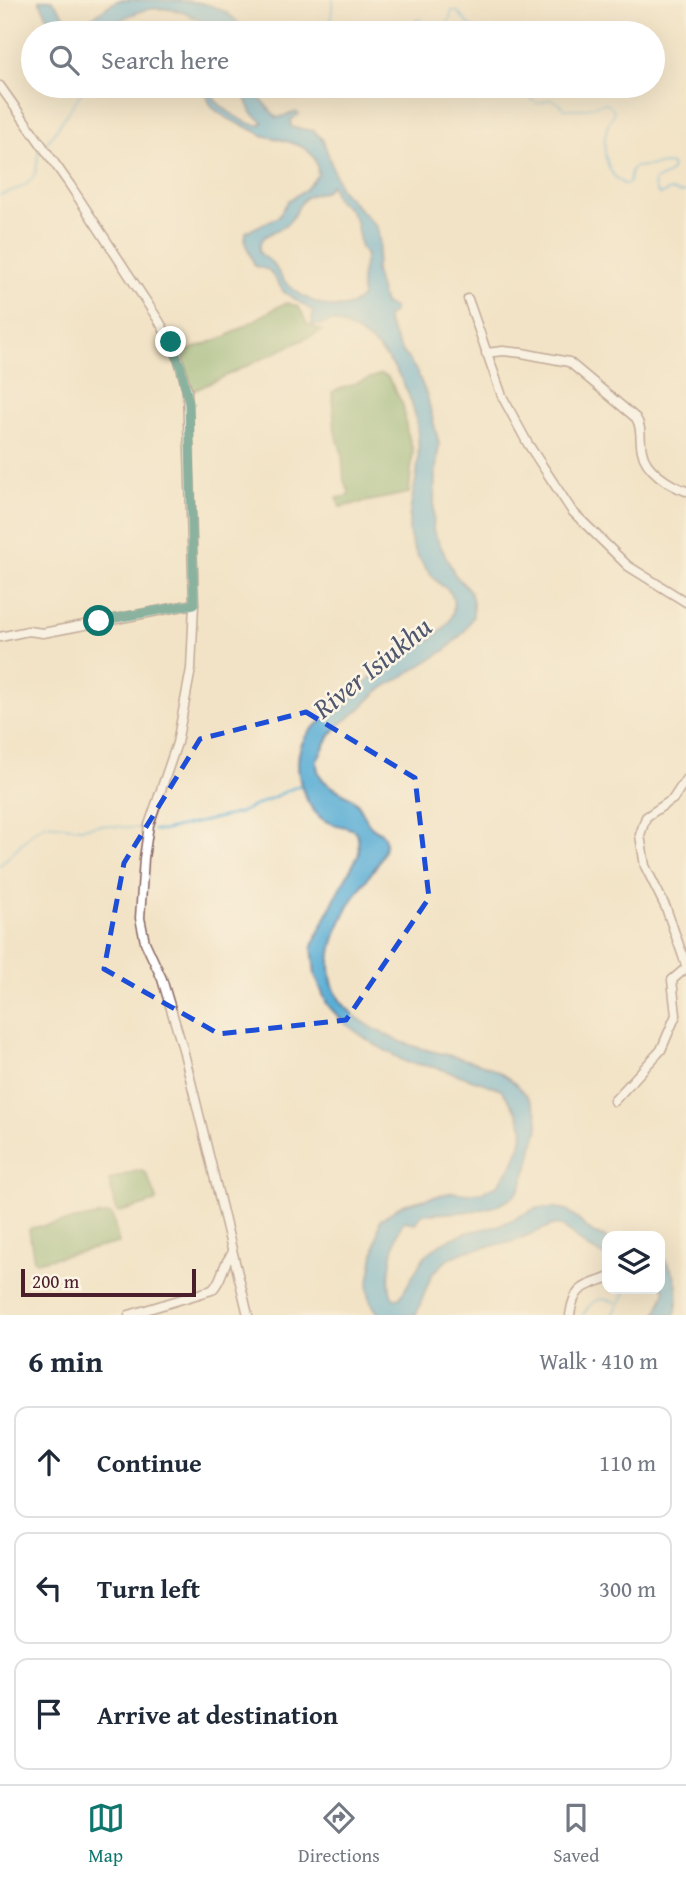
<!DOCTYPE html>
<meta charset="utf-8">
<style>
:root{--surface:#fff;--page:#f6f6f7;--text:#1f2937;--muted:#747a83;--line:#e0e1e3;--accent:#0f766e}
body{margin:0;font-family:"Gentium Book Plus",serif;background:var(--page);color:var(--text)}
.controls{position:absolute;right:21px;bottom:21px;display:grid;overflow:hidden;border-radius:14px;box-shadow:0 7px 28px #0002}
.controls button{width:63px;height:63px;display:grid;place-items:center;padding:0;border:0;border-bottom:2px solid var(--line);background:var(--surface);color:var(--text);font:35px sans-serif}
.scale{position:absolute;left:21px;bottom:18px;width:175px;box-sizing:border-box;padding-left:7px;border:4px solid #4a1f2b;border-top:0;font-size:19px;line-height:24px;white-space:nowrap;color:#4a1f2b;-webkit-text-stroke:5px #fcf5e5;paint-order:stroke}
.stop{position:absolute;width:21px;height:21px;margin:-16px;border:5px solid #0f766e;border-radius:50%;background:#fff}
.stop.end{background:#0f766e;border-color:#fff;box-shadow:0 2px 7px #0008}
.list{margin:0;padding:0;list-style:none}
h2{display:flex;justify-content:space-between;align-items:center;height:91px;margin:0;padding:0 28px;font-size:30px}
h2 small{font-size:23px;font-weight:400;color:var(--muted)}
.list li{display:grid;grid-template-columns:46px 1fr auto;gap:21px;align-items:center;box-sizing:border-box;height:112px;margin:0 14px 14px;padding:0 14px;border:2px solid var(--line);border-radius:14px}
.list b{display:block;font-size:26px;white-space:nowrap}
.list em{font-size:23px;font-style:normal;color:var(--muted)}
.icon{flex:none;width:38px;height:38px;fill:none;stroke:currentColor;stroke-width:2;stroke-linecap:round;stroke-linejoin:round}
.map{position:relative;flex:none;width:686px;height:1315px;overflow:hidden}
.search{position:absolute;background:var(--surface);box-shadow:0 7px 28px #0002;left:21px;right:21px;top:21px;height:77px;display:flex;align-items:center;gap:18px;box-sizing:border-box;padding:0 24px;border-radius:38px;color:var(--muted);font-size:26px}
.sheet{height:469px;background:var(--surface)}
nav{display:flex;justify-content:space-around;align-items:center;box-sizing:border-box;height:98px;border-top:2px solid var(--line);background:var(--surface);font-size:19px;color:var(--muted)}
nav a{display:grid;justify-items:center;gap:4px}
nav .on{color:var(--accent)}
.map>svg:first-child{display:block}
.forest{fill:#7cac67;stroke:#636649;stroke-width:2}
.water{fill:#5aaed5;stroke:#526680;stroke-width:2;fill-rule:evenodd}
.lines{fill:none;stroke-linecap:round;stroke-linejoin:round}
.stream{stroke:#5aaed5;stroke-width:2}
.minor-casing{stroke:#856461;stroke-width:11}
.minor{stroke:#fff;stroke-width:8}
.route{stroke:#0f766e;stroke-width:9}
.marked{fill:none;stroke:#1d4ed8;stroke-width:5;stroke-dasharray:14 9;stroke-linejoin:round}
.labels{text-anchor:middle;stroke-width:5;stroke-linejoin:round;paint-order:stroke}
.water-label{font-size:28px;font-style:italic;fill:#50586f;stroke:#fcf5e5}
</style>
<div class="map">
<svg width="686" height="1315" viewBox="0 0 686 1315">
<rect width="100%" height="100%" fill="#fcf5e5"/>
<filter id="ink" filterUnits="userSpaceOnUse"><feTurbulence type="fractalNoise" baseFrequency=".0143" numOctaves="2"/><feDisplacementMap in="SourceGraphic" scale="14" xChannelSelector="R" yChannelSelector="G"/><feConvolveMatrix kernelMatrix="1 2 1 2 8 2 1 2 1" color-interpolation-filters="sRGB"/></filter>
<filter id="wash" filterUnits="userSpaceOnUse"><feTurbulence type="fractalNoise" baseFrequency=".00686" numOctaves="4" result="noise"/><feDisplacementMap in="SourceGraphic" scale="28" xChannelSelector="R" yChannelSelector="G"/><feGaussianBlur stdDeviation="1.57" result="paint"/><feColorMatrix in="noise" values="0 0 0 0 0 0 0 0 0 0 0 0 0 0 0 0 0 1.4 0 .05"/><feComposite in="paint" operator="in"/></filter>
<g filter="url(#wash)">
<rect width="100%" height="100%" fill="#f2e3c6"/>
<g class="forest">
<path d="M 288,303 L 299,307 L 307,324 L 322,331 L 191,392 L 181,353 L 225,337 L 283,304 Z"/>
<path d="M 381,374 L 388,377 L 403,405 L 407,432 L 413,450 L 409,493 L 340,507 L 337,498 L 348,496 L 349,491 L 344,481 L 342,453 L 335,431 L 332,392 Z"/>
<path d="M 139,1170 L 146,1173 L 157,1199 L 155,1202 C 147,1204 124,1212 117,1212 L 109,1180 Z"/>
<path d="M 109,1214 L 112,1215 L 119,1243 L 36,1262 L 34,1260 L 29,1230 L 31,1228 Z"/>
</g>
<g class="water">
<path d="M 39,0 L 52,0 L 68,20 C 92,29 100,5 121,0 C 130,0 144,0 154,0 C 188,0 227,0 245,33 L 211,33 C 204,22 197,18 185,13 C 141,0 131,18 93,32 C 84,36 70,33 60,33 L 52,25 Z"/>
<path d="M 209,86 L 216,86 L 214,99 C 224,110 246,126 261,125 L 263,122 L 252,113 L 241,86 L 249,86 L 277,118 L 296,112 L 299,114 L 291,120 L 291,127 L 314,131 L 323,140 L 340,189 L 377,227 L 380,245 L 375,271 L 384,304 L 394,308 L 394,312 L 387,317 L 387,321 L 399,346 L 417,372 L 427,396 L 439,444 L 435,476 L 433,531 L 455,575 L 470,591 L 473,602 L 473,616 L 464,632 L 446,650 L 377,692 L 359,710 L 337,727 L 330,735 L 317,760 C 315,788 344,788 357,803 C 363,810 365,820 371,826 C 376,831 384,832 385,840 C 387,856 369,875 361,887 C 340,917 316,964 340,1000 C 355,1022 391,1039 416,1047 C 455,1059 497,1059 525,1094 C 532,1103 538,1111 538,1122 C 539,1133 535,1138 532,1147 C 531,1150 532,1154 531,1157 C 530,1165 526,1170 524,1177 C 518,1216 453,1212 423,1214 L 415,1223 L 404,1221 C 394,1235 383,1285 394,1299 L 400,1298 L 424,1257 L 441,1243 L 465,1233 L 501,1225 L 537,1208 L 557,1208 L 567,1210 L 593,1233 L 607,1238 L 607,1257 L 588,1248 L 562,1226 L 555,1224 L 512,1242 L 466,1251 L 448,1259 L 432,1274 L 416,1315 L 379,1315 L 370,1301 L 368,1287 L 380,1220 L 402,1205 L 453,1192 L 466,1194 L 482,1192 L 498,1185 L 514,1162 L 521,1144 L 524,1129 L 517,1112 L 501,1089 L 438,1068 L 406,1062 L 372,1043 L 343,1022 L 327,1004 L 315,975 L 312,946 L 338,892 L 359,854 L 358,837 L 355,831 C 344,824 331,827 321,818 C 299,799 289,756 309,732 C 320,720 335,714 347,703 C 358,694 365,681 376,673 C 395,659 444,638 452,616 C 454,609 455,597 449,591 C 449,590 441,585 441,585 C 428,573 413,553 410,536 C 406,512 417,487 418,462 C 423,401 392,340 332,321 L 320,325 L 312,325 L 313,311 L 284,292 L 269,270 L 255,266 L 245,243 L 246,232 L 278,217 L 289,200 L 305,190 L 318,175 C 318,165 315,156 307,150 C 296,142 278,139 265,136 C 260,135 259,133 255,131 C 239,123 198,111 209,86 ZM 331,185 L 336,199 L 349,209 L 356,221 L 361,248 L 366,256 L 361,279 L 362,296 C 343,320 304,301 285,282 C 280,277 278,270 273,264 C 270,260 263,257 260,253 C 257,248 261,242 263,238 C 270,232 282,229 288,223 C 303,207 295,196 324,192 Z"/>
<path d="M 660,1255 C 678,1272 681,1292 675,1315 L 656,1315 L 665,1292 L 660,1280 Z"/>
</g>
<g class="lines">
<g class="stream">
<path d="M 333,0 L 331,19 L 343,33"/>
<path d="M 355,33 L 364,25 L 370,26 L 382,33 L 392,27 L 405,26 L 419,19 L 434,33"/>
<path d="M 439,33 L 448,23 L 452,11 L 457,11 L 470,26 L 483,33"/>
<path d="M 485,33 L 492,31 L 496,33"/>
<path d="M 521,86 C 543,118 540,94 555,101 C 559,102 561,106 564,109 L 582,109 L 606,103 L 613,109 L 614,114 C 599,134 601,173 626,185 L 629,183 L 631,170 L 635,167 L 668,164 L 672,165 C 673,175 663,177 655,180 C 653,186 655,191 660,195 L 670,190 L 680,193 L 686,192"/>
<path d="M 46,144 L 86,86"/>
<path d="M 0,195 C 17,189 35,186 37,165 C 38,158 37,155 40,149"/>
<path d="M 153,830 L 162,831 L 239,813 L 300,785"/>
<path d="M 0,865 L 33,832 L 46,824 L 81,828 L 100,825 L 145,829"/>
<path d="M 583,1315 C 593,1298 600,1296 618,1303"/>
<path d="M 613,1315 L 627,1289"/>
</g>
</g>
</g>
<g filter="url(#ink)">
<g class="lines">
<defs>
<g id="minor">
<path d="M 0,86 L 70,185 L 159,321 L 177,353 L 187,390 L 194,604 L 191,669 L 177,743 L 149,825 L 144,858 L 140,918 L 145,942 L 162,979 L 183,1049 L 248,1315"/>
<path d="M 468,299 L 502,396 L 528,444 L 572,511 L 628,566 L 686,602"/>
<path d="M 486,353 L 503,351 L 522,353 L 569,362 L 636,418 C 643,429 639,439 642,451 C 645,470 669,485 686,491"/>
<path d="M 0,637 L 28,631 L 43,633 L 194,604"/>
<path d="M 686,779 L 673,799 L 646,817 L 640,835 L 645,866 L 666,908 L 686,965"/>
<path d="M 614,1101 L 661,1050 L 676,1015 L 672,980 L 686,968"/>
<path d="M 129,1315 L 212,1290 C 223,1280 222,1264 232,1254"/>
<path d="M 570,1315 C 574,1287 583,1287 607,1278"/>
</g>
</defs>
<use href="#minor" class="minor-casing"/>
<use href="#minor" class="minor"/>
</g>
</g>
<g class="lines" filter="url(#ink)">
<path class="route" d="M 99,621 L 194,604 L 189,404 L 181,367 L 171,342"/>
</g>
<path d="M0 0H686V1315H0ZM 306,712 L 415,778 L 429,898 L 346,1020 L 219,1034 L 104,969 L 124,863 L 200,739 Z" fill="#f2e3c6" fill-opacity=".55" fill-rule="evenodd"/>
<path class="marked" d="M 306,712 L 415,778 L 429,898 L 346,1020 L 219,1034 L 104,969 L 124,863 L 200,739 Z"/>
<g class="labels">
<g class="water-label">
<text transform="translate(372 667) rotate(-39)" y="10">River Isiukhu</text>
</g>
</g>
</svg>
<div class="controls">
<button><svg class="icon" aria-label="layers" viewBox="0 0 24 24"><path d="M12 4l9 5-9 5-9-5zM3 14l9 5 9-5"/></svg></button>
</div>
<div class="scale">200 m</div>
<div class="stop" style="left:99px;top:621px"></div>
<div class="stop end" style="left:171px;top:342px"></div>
<div class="search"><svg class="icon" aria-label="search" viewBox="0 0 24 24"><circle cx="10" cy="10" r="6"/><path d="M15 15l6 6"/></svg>Search here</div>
</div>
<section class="sheet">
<h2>6 min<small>Walk · 410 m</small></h2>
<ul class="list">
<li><svg class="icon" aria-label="ahead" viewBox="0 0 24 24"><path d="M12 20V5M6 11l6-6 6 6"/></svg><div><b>Continue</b></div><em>110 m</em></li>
<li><svg class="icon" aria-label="left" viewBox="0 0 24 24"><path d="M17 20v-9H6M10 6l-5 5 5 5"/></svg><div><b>Turn left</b></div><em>300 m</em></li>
<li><svg class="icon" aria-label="arrive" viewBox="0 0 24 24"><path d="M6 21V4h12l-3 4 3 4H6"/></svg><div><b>Arrive at destination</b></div></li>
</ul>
</section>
<nav>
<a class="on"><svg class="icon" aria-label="map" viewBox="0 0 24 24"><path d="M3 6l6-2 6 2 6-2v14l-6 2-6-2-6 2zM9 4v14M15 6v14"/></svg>Map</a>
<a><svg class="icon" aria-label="directions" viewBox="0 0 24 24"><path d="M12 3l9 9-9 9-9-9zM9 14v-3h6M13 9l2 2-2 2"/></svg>Directions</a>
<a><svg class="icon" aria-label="saved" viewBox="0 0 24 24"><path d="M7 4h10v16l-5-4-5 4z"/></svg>Saved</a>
</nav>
